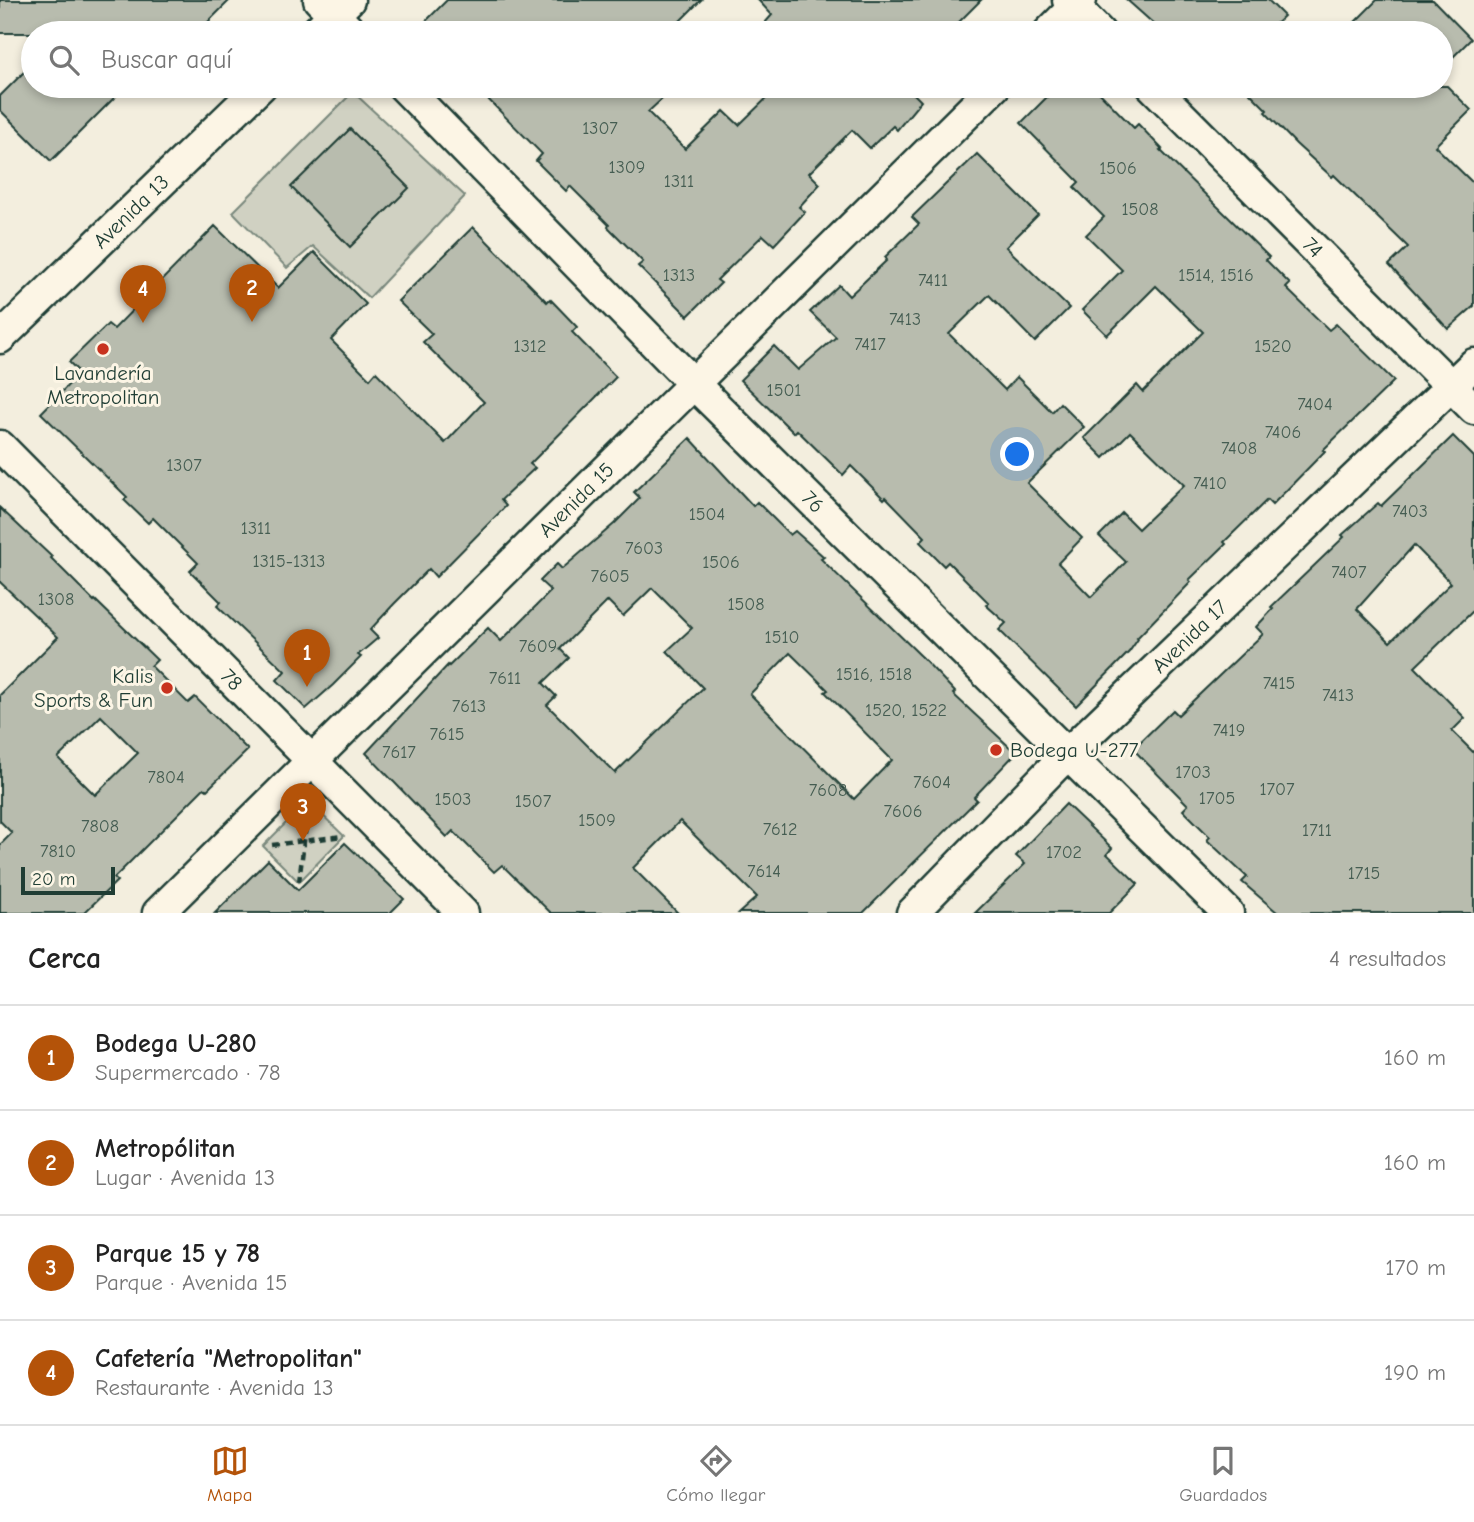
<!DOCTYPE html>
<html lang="es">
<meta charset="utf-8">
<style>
:root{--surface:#fff;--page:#f2f2f2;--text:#222;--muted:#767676;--line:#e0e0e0;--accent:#b45309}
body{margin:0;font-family:"Comic Neue",sans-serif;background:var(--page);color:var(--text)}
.scale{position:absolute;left:21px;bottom:18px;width:94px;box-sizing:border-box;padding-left:7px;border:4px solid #1f3d34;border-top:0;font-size:19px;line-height:24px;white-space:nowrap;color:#1f3d34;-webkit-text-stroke:5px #fcf5e5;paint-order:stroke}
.you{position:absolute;left:1018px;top:455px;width:24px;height:24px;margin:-18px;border:5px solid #fff;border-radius:50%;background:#1a73e8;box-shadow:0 0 0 10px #1a73e833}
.badge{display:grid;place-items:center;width:46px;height:46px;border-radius:50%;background:var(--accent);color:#fff;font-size:23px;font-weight:700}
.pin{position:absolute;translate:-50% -58px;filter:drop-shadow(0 2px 4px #0008)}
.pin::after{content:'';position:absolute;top:37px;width:24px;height:21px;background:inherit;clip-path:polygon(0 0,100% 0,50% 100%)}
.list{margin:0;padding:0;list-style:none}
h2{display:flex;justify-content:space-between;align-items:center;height:91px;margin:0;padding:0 28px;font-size:30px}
h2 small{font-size:23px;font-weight:400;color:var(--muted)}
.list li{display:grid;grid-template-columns:46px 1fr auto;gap:21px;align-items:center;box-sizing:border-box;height:105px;padding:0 28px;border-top:2px solid var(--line)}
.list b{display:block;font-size:26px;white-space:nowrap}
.list p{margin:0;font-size:23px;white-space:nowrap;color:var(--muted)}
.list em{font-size:23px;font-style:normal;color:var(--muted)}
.icon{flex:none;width:38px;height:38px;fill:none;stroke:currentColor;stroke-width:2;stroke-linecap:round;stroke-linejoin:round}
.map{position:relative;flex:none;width:1474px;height:913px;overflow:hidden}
.search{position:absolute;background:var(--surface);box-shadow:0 4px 10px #0003;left:21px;right:21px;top:21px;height:77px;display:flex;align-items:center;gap:18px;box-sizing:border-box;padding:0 24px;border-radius:38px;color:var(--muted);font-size:26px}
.sheet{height:511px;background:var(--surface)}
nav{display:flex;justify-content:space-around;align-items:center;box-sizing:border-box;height:98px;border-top:2px solid var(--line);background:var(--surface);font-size:19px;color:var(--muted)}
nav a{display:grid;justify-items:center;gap:4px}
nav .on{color:var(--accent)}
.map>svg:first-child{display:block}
.green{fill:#d0d1c2;stroke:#78877b;stroke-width:2}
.building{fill:#b8bcae;stroke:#1f3d34;stroke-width:2;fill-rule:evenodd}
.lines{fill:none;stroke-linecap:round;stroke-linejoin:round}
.minor-casing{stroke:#1f3d34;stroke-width:35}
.path{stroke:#1f3d34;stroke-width:4.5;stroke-dasharray:7 5;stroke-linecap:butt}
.minor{stroke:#fcf5e5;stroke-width:30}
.poi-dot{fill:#c8321e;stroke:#fcf5e5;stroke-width:2.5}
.labels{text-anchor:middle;stroke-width:6;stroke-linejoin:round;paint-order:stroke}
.number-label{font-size:18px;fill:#455d52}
.street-label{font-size:21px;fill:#1f3d34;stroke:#fcf5e5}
.poi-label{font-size:21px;fill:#1f3d34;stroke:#fcf5e5}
</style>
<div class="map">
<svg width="1474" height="913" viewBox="0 0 1474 913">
<rect width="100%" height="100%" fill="#f3eede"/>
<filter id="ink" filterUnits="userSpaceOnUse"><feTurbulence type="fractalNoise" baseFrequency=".0143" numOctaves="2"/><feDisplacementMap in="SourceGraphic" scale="14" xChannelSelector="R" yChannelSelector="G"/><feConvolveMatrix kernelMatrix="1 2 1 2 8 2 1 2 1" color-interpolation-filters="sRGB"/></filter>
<g filter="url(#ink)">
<g class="green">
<path d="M 353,92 L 465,196 L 369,298 L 313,246 L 287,268 L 233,212 Z"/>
<path d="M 308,801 L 344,836 L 299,882 L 263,846 Z"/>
</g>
<g class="building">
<path d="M 0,0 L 230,0 L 197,33 L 0,33 Z"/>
<path d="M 447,0 L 701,0 L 668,33 L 414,33 Z"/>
<path d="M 758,0 L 981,0 L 948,33 L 756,33 L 772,15 Z"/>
<path d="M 1127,0 L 1268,0 L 1284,16 L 1266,33 L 1164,33 Z"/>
<path d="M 1377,0 L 1433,0 L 1471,39 L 1441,69 L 1441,33 L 1344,33 Z"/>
<path d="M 28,68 L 33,73 L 33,86 L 126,86 L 51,161 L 0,110 L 0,96 Z"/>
<path d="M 475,86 L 676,86 L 648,112 L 685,149 L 724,111 L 739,125 L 779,86 L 906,86 L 921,101 L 897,130 L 893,126 L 870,148 L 852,130 L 809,173 L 820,184 L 799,207 L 805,212 L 774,245 L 763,235 L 717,280 L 721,283 L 688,316 L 638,266 L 643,262 L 608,227 L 609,225 L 570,186 L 566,191 L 536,161 L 542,154 Z"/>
<path d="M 1058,86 L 1093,86 L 1134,128 L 1138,124 L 1162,149 L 1160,150 L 1269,257 L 1266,260 L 1290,284 L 1286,288 L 1329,330 L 1336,324 L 1394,381 L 1323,450 L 1325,451 L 1272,505 L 1267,500 L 1224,542 L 1226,544 L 1189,580 L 1191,582 L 1137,638 L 1138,639 L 1129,652 L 1076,706 L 999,630 L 1006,623 L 986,605 L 989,603 L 948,562 L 944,566 L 920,542 L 925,537 L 886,497 L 884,499 L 851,466 L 843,475 L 797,430 L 794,433 L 740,380 L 774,346 L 798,370 L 836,337 L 810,312 L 839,285 L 849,296 L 887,260 L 885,257 L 919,224 L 912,217 L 977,154 L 1038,215 L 1006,247 L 1069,308 L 1035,342 L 989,295 L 949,334 L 1005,390 L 1017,377 L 1052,412 L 1060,403 L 1084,427 L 1027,483 L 1082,538 L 1058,563 L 1091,597 L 1126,562 L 1099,536 L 1122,513 L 1138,529 L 1184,485 L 1130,432 L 1104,458 L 1084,438 L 1137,385 L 1143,392 L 1203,332 L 1156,286 L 1107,335 L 1082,310 L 1122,270 L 1086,235 L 1104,217 L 1074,187 L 1079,182 L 1021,123 Z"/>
<path d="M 1243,86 L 1447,86 L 1471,110 L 1435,146 L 1474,184 L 1474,306 L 1448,329 L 1389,265 L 1408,247 L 1334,175 L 1332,177 L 1296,144 L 1265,112 L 1267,110 Z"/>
<path d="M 350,129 L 409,188 L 350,247 L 291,187 Z"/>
<path d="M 215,226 L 278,288 L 314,252 L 366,304 L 331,340 L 370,379 L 376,372 L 445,443 L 484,402 L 423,342 L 432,334 L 398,301 L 473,227 L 547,302 L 550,299 L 577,327 L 572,332 L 616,377 L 530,464 L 535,468 L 501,500 L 506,506 L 436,577 L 429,569 L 394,604 L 370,630 L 378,638 L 358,655 L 361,657 L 333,685 L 306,709 L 277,680 L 285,671 L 217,606 L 221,602 L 190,571 L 198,563 L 153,518 L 148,523 L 124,500 L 127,497 L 41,413 L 80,373 L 69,362 L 108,324 L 114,329 Z"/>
<path d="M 1453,436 L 1474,457 L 1474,610 L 1415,667 L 1465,718 L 1452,731 L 1474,753 L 1474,913 L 1278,913 L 1242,882 L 1247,877 L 1207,840 L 1210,837 L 1183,810 L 1188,805 L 1133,749 L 1173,710 L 1178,715 L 1263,634 L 1256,627 L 1273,609 L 1271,607 L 1344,537 L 1342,535 L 1378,503 L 1381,506 ZM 1414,545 L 1451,583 L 1390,642 L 1357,609 Z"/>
<path d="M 690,438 L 753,506 L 757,502 L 790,535 L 795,531 L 824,557 L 821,559 L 922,657 L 955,692 L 953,694 L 1016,753 L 974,797 L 977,800 L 863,913 L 739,913 L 757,897 L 680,821 L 633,868 L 678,913 L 551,913 L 502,865 L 494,872 L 453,831 L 447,837 L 366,753 L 448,665 L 449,666 L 488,628 L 501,641 L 551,591 L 540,581 L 557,564 L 562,569 L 614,524 L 640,498 L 634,492 ZM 652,588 L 692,628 L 667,651 L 703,688 L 615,773 L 547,705 L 556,696 L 543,683 L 569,658 L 560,649 L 608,601 L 623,616 ZM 790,653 L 828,690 L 825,692 L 892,760 L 854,799 L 750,694 Z"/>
<path d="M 0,508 L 52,557 L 51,558 L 94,601 L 95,600 L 157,660 L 151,666 L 188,703 L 195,697 L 248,750 L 207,790 L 204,788 L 114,878 L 117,881 L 84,913 L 0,913 L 0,845 L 12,833 L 0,821 L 0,695 L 58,637 L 0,582 ZM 101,716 L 138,753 L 95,795 L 58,758 Z"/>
<path d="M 1066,804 L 1112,848 L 1107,854 L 1138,884 L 1109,913 L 975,913 L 1025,864 L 1016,856 Z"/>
<path d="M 345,843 L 404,899 L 390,913 L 215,913 L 268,860 L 298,890 Z"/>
</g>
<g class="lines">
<defs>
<g id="minor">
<path d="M 319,0 L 352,33"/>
<path d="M 1068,0 L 1100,33"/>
<path d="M 315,33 L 349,0"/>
<path d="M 1048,33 L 1081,0"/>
<path id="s1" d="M 403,86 L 693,383 L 1228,913"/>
<path id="s2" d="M 1152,86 L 1474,409"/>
<path id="s3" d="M 0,338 L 261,86"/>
<path id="s4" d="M 0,446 L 463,913"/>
<path id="s5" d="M 158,913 L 995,86"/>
<path id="s6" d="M 912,913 L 1068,753 L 1474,364"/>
</g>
</defs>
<use href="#minor" class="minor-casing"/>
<g class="path">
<path d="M 272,845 L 343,836"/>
<path d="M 299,882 L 308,809"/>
</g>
<use href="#minor" class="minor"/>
</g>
</g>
<g class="poi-dot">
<circle cx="103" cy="349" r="7"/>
<circle cx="167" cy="688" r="7"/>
<circle cx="996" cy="750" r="7"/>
</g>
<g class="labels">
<g class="number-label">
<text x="600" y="134">1307</text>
<text x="627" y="173">1309</text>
<text x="1118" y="174">1506</text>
<text x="679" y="187">1311</text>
<text x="1140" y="215">1508</text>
<text x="679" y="281">1313</text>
<text x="1216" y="281">1514, 1516</text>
<text x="933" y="286">7411</text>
<text x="905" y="325">7413</text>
<text x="870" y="350">7417</text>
<text x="530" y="352">1312</text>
<text x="1273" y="352">1520</text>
<text x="784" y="396">1501</text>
<text x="1315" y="410">7404</text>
<text x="1283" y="438">7406</text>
<text x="1239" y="454">7408</text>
<text x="184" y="471">1307</text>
<text x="1210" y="489">7410</text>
<text x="1410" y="517">7403</text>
<text x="707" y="520">1504</text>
<text x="256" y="534">1311</text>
<text x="644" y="554">7603</text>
<text x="289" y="567">1315-1313</text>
<text x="721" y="568">1506</text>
<text x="1349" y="578">7407</text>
<text x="610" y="582">7605</text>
<text x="56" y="605">1308</text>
<text x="746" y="610">1508</text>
<text x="782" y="643">1510</text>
<text x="538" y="652">7609</text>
<text x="874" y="680">1516, 1518</text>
<text x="505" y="684">7611</text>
<text x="1279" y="689">7415</text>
<text x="1338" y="701">7413</text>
<text x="469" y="712">7613</text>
<text x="906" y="716">1520, 1522</text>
<text x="1229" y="736">7419</text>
<text x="447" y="740">7615</text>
<text x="399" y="758">7617</text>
<text x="1193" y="778">1703</text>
<text x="166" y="783">7804</text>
<text x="932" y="788">7604</text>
<text x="1277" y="795">1707</text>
<text x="828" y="796">7608</text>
<text x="1217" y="804">1705</text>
<text x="453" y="805">1503</text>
<text x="533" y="807">1507</text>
<text x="903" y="817">7606</text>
<text x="597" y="826">1509</text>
<text x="100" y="832">7808</text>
<text x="780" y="835">7612</text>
<text x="1317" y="836">1711</text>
<text x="58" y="857">7810</text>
<text x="1064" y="858">1702</text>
<text x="764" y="877">7614</text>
<text x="1364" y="879">1715</text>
</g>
<g class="street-label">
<text dy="7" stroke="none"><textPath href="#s3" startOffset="182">Avenida 13</textPath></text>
<text dy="7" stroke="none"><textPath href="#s2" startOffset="228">74</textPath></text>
<text dy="7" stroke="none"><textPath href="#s5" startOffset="588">Avenida 15</textPath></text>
<text dy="7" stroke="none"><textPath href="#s1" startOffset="584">76</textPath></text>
<text dy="7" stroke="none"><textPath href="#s6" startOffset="392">Avenida 17</textPath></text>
<text dy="7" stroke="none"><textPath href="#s4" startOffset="329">78</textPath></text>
</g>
<g class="poi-label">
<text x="103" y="380">Lavandería<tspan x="103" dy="24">Metropolitan</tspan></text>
<text x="153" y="683" text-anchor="end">Kalis<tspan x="153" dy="24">Sports &amp; Fun</tspan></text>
<text x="1010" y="757" text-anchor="start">Bodega U-277</text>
</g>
</g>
</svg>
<div class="scale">20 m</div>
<div class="you"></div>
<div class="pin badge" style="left:307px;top:687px">1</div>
<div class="pin badge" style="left:252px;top:322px">2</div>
<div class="pin badge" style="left:303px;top:841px">3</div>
<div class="pin badge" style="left:143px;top:323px">4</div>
<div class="search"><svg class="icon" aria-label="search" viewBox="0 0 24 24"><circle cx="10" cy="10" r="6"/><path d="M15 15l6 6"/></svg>Buscar aquí</div>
</div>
<section class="sheet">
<h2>Cerca<small>4 resultados</small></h2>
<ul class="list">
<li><span class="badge">1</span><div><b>Bodega U-280</b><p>Supermercado · 78</p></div><em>160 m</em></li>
<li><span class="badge">2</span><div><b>Metropólitan</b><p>Lugar · Avenida 13</p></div><em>160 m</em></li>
<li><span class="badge">3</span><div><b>Parque 15 y 78</b><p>Parque · Avenida 15</p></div><em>170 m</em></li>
<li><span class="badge">4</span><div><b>Cafetería &quot;Metropolitan&quot;</b><p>Restaurante · Avenida 13</p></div><em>190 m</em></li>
</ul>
</section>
<nav>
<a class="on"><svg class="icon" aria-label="map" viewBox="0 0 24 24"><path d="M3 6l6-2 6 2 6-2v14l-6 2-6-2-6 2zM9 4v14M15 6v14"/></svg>Mapa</a>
<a><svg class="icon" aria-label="directions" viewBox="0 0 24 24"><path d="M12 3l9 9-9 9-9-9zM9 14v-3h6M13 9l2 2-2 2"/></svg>Cómo llegar</a>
<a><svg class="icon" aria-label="saved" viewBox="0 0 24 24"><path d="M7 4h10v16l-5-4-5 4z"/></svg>Guardados</a>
</nav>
